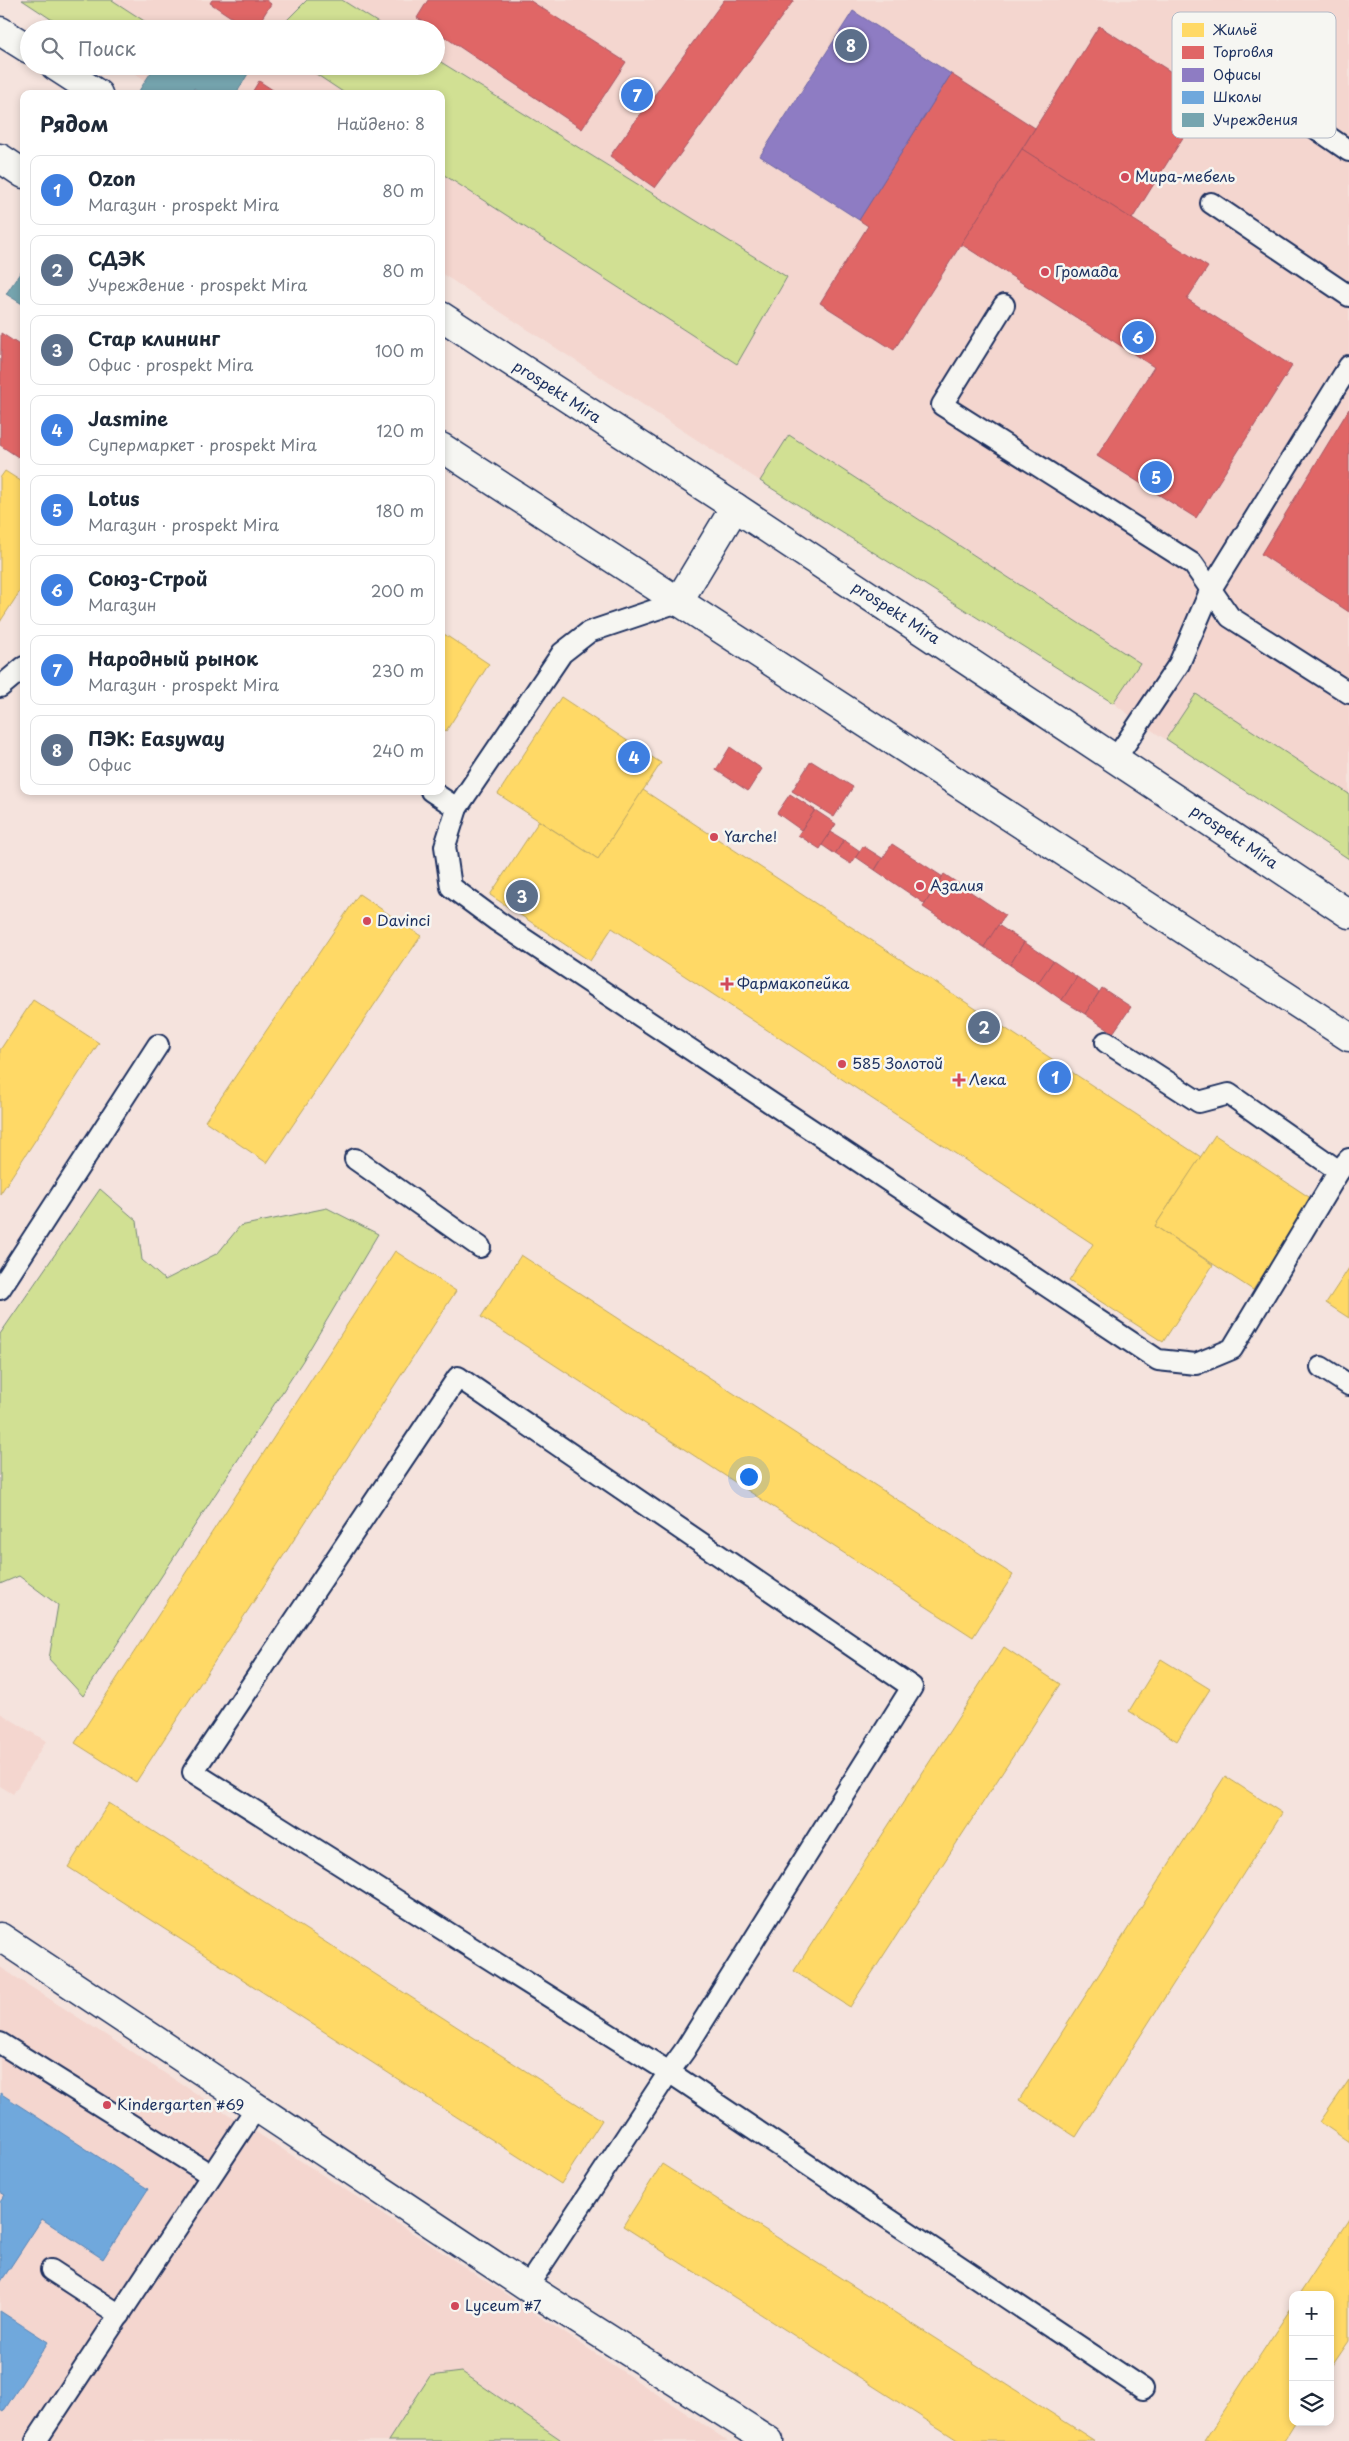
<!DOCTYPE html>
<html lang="ru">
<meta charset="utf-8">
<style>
:root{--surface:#fff;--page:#f2f2f3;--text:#1f2937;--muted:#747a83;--line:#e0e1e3;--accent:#111827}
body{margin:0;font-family:"Playpen Sans",sans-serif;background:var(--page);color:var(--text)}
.controls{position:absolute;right:15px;bottom:15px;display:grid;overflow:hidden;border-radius:10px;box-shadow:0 2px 8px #0003}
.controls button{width:45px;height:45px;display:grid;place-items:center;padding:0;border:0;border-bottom:1px solid var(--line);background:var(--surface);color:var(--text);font:25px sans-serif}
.you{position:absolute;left:748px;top:1476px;width:18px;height:18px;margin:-12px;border:4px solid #fff;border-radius:50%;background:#1a73e8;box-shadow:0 0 0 8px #1a73e833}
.badge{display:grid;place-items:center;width:32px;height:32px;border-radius:50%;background:var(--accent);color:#fff;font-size:16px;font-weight:700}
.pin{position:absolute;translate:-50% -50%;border:2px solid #fff;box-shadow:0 1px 5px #0006}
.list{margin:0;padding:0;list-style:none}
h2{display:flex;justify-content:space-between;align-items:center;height:65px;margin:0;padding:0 20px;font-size:21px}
h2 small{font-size:16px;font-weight:400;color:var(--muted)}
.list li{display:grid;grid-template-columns:32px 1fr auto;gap:15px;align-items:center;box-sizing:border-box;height:70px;margin:0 10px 10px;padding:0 10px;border:1px solid var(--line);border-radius:10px}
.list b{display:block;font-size:19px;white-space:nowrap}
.list p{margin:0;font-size:16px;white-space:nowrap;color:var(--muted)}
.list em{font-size:16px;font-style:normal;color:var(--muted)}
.icon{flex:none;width:28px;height:28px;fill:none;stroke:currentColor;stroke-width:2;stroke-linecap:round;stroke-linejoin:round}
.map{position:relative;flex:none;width:1349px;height:2441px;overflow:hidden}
.search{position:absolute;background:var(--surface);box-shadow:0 2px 8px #0003;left:20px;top:20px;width:425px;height:55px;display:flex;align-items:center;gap:12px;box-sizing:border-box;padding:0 18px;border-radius:28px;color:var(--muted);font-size:19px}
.panel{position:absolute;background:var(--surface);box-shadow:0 2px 8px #0003;left:20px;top:90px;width:425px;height:705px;border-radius:10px}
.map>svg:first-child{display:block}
.built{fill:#f4d6cf}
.green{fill:#d1e093;stroke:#768878}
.homes{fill:#ffd966;stroke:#bba664}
.shops{fill:#e06666;stroke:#a55664}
.offices{fill:#8e7cc3;stroke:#6c65a5}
.schools{fill:#6fa8dc;stroke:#5684b6}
.public{fill:#76a5af;stroke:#5b8297}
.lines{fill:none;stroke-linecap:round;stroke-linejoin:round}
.service-casing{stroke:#1b2f5e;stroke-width:24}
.minor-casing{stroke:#1b2f5e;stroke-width:31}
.primary-casing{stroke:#1b2f5e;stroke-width:31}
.service{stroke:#f6f6f2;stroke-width:20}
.minor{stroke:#f6f6f2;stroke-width:28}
.primary{stroke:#f6f6f2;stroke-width:28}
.poi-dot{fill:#d1495b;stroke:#f6f6f2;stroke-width:2}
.labels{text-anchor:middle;stroke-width:5;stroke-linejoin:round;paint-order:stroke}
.poi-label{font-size:15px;fill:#1b2f5e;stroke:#f6f6f2;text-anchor:start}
.street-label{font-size:15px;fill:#1b2f5e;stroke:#f6f6f2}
.key{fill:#f6f6f2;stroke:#b4bac6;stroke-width:1}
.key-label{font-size:14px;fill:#1b2f5e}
</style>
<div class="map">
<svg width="1349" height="2441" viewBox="0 0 1349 2441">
<rect width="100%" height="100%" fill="#f5e3dd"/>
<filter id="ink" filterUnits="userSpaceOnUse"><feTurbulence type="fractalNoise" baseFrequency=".02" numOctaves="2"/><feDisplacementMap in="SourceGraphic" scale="10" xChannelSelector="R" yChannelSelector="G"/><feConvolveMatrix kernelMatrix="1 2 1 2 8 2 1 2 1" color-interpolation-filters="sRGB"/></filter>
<g filter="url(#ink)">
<g class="built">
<path d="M 22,0 L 1349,0 L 1349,859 L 1139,722 L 1113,703 L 760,481 L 441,273 L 441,94 L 166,94 L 124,66 L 436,66 L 436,29 L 66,29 Z"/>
<path d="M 0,1713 L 46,1741 L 13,1794 L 0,1786 Z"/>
<path d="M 0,1967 L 428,2243 L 728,2441 L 0,2441 Z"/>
</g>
<g class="green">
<path d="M 22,0 L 112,0 L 152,26 L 150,29 L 66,29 Z"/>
<path d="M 307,0 L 342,0 L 388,29 L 278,29 Z"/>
<path d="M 436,59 L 787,277 L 737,364 L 441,173 L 441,94 L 346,94 L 304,66 L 436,66 Z"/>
<path d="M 789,435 L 1140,663 L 1113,703 L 760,481 Z"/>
<path d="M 1196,694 L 1349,794 L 1349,859 L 1166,739 Z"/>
<path d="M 100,1189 L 137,1221 L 142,1260 L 165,1280 L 218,1253 L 240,1226 L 327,1208 L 378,1234 L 302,1362 L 83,1696 L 49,1659 L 58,1605 L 19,1576 L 0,1584 L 0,1334 Z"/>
<path d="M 462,2372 L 560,2439 L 560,2441 L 388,2441 L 430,2376 Z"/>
</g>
<g class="homes">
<path d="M 5,471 L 24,483 L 24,585 L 0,622 L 0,478 Z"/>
<path d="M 441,632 L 489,664 L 446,731 L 441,728 Z"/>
<path d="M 561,697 L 661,763 L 598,859 L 498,794 Z"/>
<path d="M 643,790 L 1201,1157 L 1155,1226 L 1213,1265 L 1163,1342 L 1069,1281 L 1093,1244 L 612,928 L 590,961 L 490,895 L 539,821 L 598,859 Z"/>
<path d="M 359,894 L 421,936 L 267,1163 L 205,1121 Z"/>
<path d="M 33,1000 L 99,1043 L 0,1194 L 0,1050 Z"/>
<path d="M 1215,1135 L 1312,1199 L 1253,1290 L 1155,1226 Z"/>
<path d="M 395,1251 L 456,1291 L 136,1782 L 75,1743 Z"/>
<path d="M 521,1255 L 1013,1575 L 973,1637 L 481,1317 Z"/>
<path d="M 1349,1268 L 1349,1318 L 1326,1303 Z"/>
<path d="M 1004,1647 L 1060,1684 L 850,2007 L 794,1971 Z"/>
<path d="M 1161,1659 L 1210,1689 L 1177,1741 L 1129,1711 Z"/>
<path d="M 1225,1776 L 1282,1813 L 1076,2137 L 1019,2100 Z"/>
<path d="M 109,1803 L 602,2120 L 561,2184 L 68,1867 Z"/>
<path d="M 1349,2080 L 1349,2142 L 1320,2122 Z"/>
<path d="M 662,2164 L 869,2296 L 1095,2441 L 959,2441 L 623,2226 Z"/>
<path d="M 1349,2219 L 1349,2341 L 1330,2369 L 1330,2295 L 1299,2295 Z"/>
<path d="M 1293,2305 L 1293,2422 L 1296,2422 L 1284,2441 L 1204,2441 Z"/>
</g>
<g class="shops">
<path d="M 212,0 L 266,0 L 271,4 L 255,29 L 249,29 L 210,3 Z"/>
<path d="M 428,0 L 529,0 L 626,62 L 582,129 L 436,31 L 436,29 L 417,18 Z"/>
<path d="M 724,0 L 794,0 L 655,188 L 610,156 Z"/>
<path d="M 1099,26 L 1209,96 L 1132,219 L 1022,149 Z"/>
<path d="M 951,74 L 1035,128 L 894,350 L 820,303 L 868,226 L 859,220 Z"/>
<path d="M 259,81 L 279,94 L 251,94 Z"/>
<path d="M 1022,149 L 1208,267 L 1187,299 L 1292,366 L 1196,518 L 1097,456 L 1154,367 L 961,244 Z"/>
<path d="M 1,333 L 24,348 L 24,448 L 18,457 L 0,445 Z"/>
<path d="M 1349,409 L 1349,612 L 1261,554 Z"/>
<path d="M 730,747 L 762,769 L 748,791 L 716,770 Z"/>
<path d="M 811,761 L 853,787 L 834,817 L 792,791 Z"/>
<path d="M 790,794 L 815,810 L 801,830 L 777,813 Z"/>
<path d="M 815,810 L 836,824 L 820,849 L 798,835 Z"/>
<path d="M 831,832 L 844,840 L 835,854 L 822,845 Z"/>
<path d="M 844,840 L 860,851 L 851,864 L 835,854 Z"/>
<path d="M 892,844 L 943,877 L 925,904 L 875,870 Z"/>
<path d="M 863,846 L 882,858 L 875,870 L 856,857 Z"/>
<path d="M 944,874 L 1005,915 L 984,947 L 923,907 Z"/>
<path d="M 998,925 L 1024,942 L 1010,965 L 984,947 Z"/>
<path d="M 1024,942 L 1053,961 L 1038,983 L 1010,965 Z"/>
<path d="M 1053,961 L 1077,977 L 1062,1000 L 1038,983 Z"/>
<path d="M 1077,977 L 1099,992 L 1085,1014 L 1062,1000 Z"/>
<path d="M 1102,988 L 1131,1007 L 1113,1033 L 1085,1014 Z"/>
</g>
<path class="offices" d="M 853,11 L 951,74 L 859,220 L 760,156 Z"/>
<g class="schools">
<path d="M 0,2093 L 148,2189 L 103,2259 L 42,2219 L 0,2283 L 0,2202 L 5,2195 L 0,2192 Z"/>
<path d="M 0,2311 L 48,2342 L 3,2412 L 0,2410 Z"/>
</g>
<g class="public">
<path d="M 155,66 L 240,66 L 249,72 L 236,94 L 202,94 L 194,88 L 191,94 L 137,94 Z"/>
<path d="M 24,267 L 24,305 L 6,294 Z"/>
</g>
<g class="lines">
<defs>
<g id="service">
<path d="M 1223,65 L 1349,151"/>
<path d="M 1211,203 L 1349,296"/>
<path d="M 1004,305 L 942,405 L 1193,564 L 1230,617 L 1349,693"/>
<path d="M 678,602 L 589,632 L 562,653 L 457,808 L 445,846 L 451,887 L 497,921 L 1158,1360 L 1196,1364 L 1232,1349 L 1339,1171 L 1349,1159"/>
<path d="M 0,687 L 24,667"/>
<path d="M 1116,758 L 1179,664 L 1211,589 L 1349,366"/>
<path d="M 431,791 L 457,808"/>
<path d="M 1106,1042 L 1199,1102 L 1229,1094 L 1339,1171"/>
<path d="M 355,1159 L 480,1247"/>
<path d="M 0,1289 L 158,1045"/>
<path d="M 1321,1367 L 1349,1385"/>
<path d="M 0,2043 L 211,2175"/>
<path d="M 51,2270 L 120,2315"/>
<path d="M 527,2287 L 669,2072 L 685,2050 L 912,1687 L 458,1377 L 193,1772 L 669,2072 L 1143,2389"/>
<path d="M 36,2441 L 256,2108"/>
</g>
<path id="minor" d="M 0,1937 L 527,2287 L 769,2441"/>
<g id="primary">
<path d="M 0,31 L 29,49"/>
<path d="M 55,66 L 98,94"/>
<path d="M 0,158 L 24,174"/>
<path d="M 441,316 L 735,507 L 1349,914"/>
<path d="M 441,447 L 1349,1037"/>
<path d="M 678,602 L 735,507"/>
</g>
</defs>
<use href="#service" class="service-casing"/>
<use href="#minor" class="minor-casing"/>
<use href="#primary" class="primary-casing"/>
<use href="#service" class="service"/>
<use href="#minor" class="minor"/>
<use href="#primary" class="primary"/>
</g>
</g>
<g class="poi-dot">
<circle cx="1125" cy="177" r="5"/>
<circle cx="1045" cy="272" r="5"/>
<circle cx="714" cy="837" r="5"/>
<circle cx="920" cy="886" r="5"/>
<circle cx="367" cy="921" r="5"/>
<path d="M724.5 976.5h5v5h5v5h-5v5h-5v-5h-5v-5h5z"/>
<circle cx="842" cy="1064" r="5"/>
<path d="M956.5 1072.5h5v5h5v5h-5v5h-5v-5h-5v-5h5z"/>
<circle cx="107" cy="2105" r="5"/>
<circle cx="455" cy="2306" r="5"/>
</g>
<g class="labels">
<g class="poi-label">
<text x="1135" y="182">Мира-мебель</text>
<text x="1055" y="277">Громада</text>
<text x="724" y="842">Yarche!</text>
<text x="930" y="891">Азалия</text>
<text x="377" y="926">Davinci</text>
<text x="737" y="989">Фармакопейка</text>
<text x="852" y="1069">585 Золотой</text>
<text x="969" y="1085">Лека</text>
<text x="117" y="2110">Kindergarten #69</text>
<text x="465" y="2311">Lyceum #7</text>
</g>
<g class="street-label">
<text transform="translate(557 392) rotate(33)" y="5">prospekt Mira</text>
<text transform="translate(896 613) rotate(33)" y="5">prospekt Mira</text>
<text transform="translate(1234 837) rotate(34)" y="5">prospekt Mira</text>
</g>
</g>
<rect x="1172" y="12" width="164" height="126" rx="8" class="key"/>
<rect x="1182" y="23" width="22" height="14" fill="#ffd966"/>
<rect x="1182" y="46" width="22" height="13" fill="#e06666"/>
<rect x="1182" y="68" width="22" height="14" fill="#8e7cc3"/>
<rect x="1182" y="91" width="22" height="13" fill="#6fa8dc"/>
<rect x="1182" y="113" width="22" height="14" fill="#76a5af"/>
<g class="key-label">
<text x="1213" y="35">Жильё</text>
<text x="1213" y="57">Торговля</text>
<text x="1213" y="80">Офисы</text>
<text x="1213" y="102">Школы</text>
<text x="1213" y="125">Учреждения</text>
</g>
</svg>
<div class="controls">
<button>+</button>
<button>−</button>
<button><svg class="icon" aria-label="layers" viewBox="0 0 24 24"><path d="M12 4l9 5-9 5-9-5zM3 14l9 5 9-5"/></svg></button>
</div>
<div class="you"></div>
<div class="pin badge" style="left:1055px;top:1077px;background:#3f7fe0">1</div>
<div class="pin badge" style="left:984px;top:1027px;background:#5c6f8a">2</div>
<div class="pin badge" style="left:522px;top:896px;background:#5c6f8a">3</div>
<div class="pin badge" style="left:634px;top:757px;background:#3f7fe0">4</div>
<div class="pin badge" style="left:1156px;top:477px;background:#3f7fe0">5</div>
<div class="pin badge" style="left:1138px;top:337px;background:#3f7fe0">6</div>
<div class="pin badge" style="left:637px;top:95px;background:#3f7fe0">7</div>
<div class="pin badge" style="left:851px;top:45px;background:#5c6f8a">8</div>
<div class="search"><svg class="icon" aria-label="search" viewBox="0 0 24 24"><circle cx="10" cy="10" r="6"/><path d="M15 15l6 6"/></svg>Поиск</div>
<section class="panel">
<h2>Рядом<small>Найдено: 8</small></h2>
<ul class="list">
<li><span class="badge" style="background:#3f7fe0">1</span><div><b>Ozon</b><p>Магазин · prospekt Mira</p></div><em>80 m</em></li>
<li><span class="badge" style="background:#5c6f8a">2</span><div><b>СДЭК</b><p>Учреждение · prospekt Mira</p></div><em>80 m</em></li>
<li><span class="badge" style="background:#5c6f8a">3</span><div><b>Стар клининг</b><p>Офис · prospekt Mira</p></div><em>100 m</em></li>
<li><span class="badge" style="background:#3f7fe0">4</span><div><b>Jasmine</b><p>Супермаркет · prospekt Mira</p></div><em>120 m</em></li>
<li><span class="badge" style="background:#3f7fe0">5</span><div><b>Lotus</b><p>Магазин · prospekt Mira</p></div><em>180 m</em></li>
<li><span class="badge" style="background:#3f7fe0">6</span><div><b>Союз-Строй</b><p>Магазин</p></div><em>200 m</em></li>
<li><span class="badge" style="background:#3f7fe0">7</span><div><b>Народный рынок</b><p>Магазин · prospekt Mira</p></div><em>230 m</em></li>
<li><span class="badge" style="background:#5c6f8a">8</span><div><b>ПЭК: Easyway</b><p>Офис</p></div><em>240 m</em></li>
</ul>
</section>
</div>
